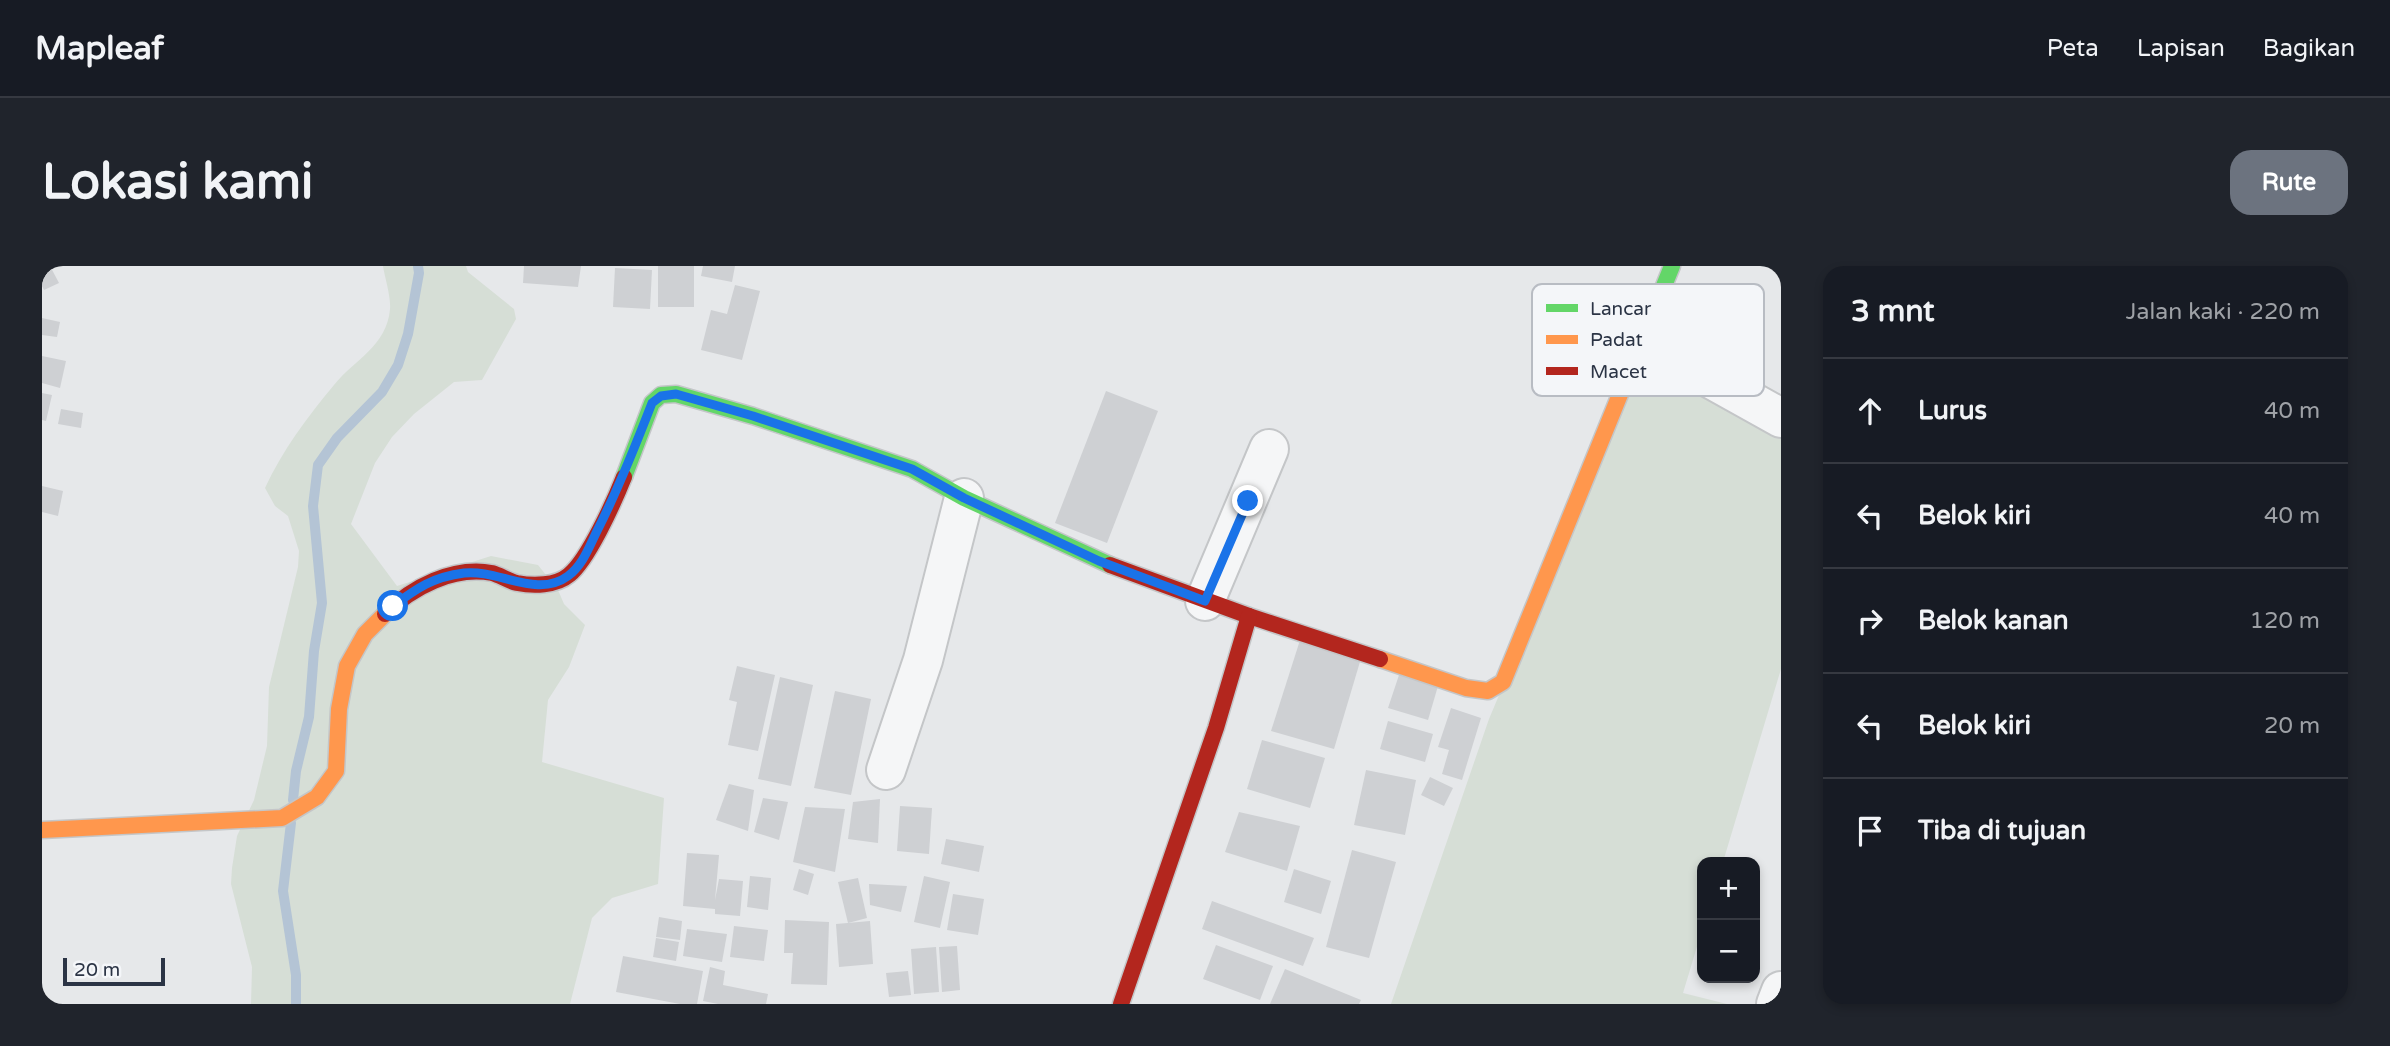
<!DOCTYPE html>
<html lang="id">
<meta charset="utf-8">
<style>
:root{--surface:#171b24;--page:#20242c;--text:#f1f3f6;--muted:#9ea1a6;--line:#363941;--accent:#6c737f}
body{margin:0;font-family:"Varela Round",sans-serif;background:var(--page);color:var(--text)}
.controls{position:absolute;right:21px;bottom:21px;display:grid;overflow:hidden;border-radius:14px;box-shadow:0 4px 10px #0003}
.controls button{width:63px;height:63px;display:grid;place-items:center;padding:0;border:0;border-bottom:2px solid var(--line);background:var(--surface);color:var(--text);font:35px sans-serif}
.scale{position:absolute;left:21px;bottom:18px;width:102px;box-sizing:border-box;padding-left:7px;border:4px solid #2b3445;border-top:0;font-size:19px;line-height:24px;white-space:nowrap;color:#2b3445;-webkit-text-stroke:5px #f4f6f9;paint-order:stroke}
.stop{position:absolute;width:21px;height:21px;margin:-16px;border:5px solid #1a73e8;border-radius:50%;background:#fff}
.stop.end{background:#1a73e8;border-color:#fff;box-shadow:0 2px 7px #0008}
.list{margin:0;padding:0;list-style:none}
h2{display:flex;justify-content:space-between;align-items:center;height:91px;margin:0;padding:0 28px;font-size:30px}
h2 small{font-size:23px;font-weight:400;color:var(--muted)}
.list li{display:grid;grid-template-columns:46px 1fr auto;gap:21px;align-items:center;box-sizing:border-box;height:105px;padding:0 28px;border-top:2px solid var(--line)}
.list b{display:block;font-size:26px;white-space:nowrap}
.list em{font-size:23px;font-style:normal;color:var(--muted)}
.icon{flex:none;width:38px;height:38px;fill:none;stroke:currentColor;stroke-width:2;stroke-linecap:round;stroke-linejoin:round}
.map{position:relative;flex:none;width:1739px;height:738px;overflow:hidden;border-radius:21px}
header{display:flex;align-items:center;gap:42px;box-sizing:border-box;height:98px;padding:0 35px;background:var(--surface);border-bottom:2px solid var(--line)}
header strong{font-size:33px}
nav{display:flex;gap:38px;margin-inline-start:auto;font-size:24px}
.intro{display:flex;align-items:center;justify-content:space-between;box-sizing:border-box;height:168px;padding:0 42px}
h1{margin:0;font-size:49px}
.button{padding:18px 32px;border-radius:21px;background:var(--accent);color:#fff;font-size:24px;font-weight:700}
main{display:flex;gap:42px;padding:0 42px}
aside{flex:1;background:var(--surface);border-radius:21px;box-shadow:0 4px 10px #0003}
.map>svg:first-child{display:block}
.green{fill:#d6ded6}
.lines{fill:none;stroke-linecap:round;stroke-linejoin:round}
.stream{stroke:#b4c4d5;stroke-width:10}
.building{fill:#ced0d3}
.street-casing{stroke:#c4c6c8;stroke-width:42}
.fast-casing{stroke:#c4c6c8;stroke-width:19}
.slow-casing{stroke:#c4c6c8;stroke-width:19}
.jam-casing{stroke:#c4c6c8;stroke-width:19}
.street{stroke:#f5f6f7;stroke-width:38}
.fast{stroke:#63d668;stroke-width:16}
.slow{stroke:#ff974d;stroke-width:16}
.jam{stroke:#b3261e;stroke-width:16}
.route{stroke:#1a73e8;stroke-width:9}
.key{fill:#f4f6f9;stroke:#b8bcc3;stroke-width:2}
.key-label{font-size:19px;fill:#2b3445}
</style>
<header>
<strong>Mapleaf</strong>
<nav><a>Peta</a><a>Lapisan</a><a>Bagikan</a></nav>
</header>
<div class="intro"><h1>Lokasi kami</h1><a class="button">Rute</a></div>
<main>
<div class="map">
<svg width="1739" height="738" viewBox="0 0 1739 738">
<rect width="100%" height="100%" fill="#e6e8ea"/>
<g class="green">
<path d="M 341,0 L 424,0 L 426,6 L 472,43 L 474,53 L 440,114 L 412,116 L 372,148 L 350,171 L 333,197 L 309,258 L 355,320 L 449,290 L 496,299 L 516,324 L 522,338 L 543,359 L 527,401 L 506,434 L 500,496 L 622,532 L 616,618 L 570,632 L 550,652 L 528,738 L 209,738 L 210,701 L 189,618 L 190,602 L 195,570 L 212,534 L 225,480 L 227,421 L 256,301 L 257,285 L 246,250 L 233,240 L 223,222 C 240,185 266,150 292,119 C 312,94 345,80 348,43 C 349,30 343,13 341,0 Z"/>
<path d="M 1598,94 L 1739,171 L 1739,403 L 1681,596 L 1660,596 L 1660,664 L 1641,727 L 1685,738 L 1349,738 L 1447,453 Z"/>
</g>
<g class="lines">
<g class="stream">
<path d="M 251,534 L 254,505 L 267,451 L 272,385 L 280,337 L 271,240 L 276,199 L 295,172 L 340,126 L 356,99 L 366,68 L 377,7 L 376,0"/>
<path d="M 249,557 L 241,625 L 254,709 L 254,738"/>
</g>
</g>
<g class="building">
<path d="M 3,0 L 8,0 L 17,17 L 2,24 L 0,20 L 0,1 Z"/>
<path d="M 482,0 L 539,0 L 536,21 L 481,17 Z"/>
<rect x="616" y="0" width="36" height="41"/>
<path d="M 661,0 L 693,0 L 690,16 L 659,10 Z"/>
<path d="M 573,2 L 610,4 L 608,43 L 571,41 Z"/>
<path d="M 693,19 L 718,25 L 700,94 L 659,84 L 669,44 L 685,48 Z"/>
<path d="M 0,52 L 18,56 L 15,71 L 0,69 Z"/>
<path d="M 0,90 L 24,95 L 18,122 L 0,117 Z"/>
<path d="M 1064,125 L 1116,145 L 1065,277 L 1013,257 Z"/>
<path d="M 0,127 L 10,129 L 4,155 L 0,154 Z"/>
<path d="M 19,143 L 41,147 L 39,162 L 16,158 Z"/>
<path d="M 0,220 L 21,225 L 16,250 L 0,246 Z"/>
<path d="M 1259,371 L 1320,389 L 1292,483 L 1229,465 Z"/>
<path d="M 695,400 L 733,409 L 716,485 L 686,479 L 695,436 L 687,434 Z"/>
<path d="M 1357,409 L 1396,420 L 1386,454 L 1346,442 Z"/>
<path d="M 738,411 L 771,419 L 749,520 L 716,513 Z"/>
<path d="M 793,425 L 829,433 L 809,529 L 772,522 Z"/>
<path d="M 1409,442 L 1439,452 L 1420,514 L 1400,508 L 1407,484 L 1396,481 Z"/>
<path d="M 1346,455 L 1391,468 L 1383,496 L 1338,483 Z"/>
<path d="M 1220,474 L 1283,492 L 1268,542 L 1205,523 Z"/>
<path d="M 1324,504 L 1374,514 L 1363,569 L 1312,559 Z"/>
<path d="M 1388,511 L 1411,522 L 1402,540 L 1379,529 Z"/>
<path d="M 687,518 L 712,524 L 706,565 L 674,554 Z"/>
<path d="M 721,532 L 746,536 L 737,574 L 712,566 Z"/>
<path d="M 838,533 L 836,577 L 806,573 L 811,536 Z"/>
<path d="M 858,540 L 890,542 L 887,588 L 855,585 Z"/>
<path d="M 763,541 L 803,543 L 793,606 L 751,596 Z"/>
<path d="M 1197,546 L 1258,560 L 1245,605 L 1183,586 Z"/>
<path d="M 904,573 L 942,580 L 937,606 L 899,598 Z"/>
<path d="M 1310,584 L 1354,596 L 1327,692 L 1284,681 Z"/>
<path d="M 645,587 L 677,589 L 673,634 L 677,613 L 701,615 L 698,650 L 673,648 L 673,643 L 641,640 Z"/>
<path d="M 757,603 L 772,608 L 766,629 L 751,624 Z"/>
<path d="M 1252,603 L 1289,615 L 1279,648 L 1242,636 Z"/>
<path d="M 708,610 L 729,612 L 726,644 L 705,641 Z"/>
<path d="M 882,610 L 908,616 L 898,662 L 872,656 Z"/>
<path d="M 816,612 L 825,652 L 806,657 L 796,616 Z"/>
<path d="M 827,618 L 865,620 L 859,646 L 828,639 Z"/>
<path d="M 911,628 L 942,633 L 936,669 L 905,664 Z"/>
<path d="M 1170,635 L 1272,672 L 1261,700 L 1160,663 Z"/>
<path d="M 617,651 L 640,655 L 638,674 L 614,671 Z"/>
<path d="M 743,654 L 787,656 L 785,719 L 749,718 L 751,687 L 742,687 Z"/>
<path d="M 828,655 L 831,698 L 797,701 L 794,658 Z"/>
<path d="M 692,660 L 726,664 L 722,695 L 688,691 Z"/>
<path d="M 645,663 L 685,668 L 680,696 L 641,690 Z"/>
<path d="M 614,672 L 637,676 L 634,695 L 611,691 Z"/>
<path d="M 1174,679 L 1231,700 L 1218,734 L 1161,713 Z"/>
<path d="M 915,680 L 918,724 L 900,726 L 897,681 Z"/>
<path d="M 894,681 L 897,726 L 872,728 L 869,683 Z"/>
<path d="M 581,690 L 661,705 L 655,738 L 638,738 L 574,726 Z"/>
<path d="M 668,701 L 683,705 L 681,719 L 726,728 L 724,738 L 676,738 L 661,735 Z"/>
<path d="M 1243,703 L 1319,734 L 1317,738 L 1228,738 Z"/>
<path d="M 866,705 L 869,729 L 847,731 L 844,707 Z"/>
</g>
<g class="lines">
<defs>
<g id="street">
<path d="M 1599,74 L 1739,152"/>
<path d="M 1163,335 L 1227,183"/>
<path d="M 844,504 L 881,394 L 922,232"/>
<path d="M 1734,738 L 1739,725"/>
</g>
<g id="fast">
<path d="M 1592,94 L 1630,0"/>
<path d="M 582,211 L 610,137 L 619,129 L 634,128 L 711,150 L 870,203 L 922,232 L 1068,299"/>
</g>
<g id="slow">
<path d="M 1338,393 L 1424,422 L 1446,425 L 1461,416 L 1592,94"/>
<path d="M 0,564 L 240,552 L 275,531 L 294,505 L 297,443 L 305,400 L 323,368 L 343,348"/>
</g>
<g id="jam">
<path d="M 1068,299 L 1207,350 L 1338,393"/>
<path d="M 343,348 C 370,321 411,300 450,307 C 458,309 466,315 475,317 C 491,320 514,320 527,309 C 546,294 572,236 582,211"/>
<path d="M 1079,738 L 1174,462 L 1207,350"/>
</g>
</defs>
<use href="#street" class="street-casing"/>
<use href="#fast" class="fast-casing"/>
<use href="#slow" class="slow-casing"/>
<use href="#jam" class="jam-casing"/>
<use href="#street" class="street"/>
<use href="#fast" class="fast"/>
<use href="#slow" class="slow"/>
<use href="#jam" class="jam"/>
</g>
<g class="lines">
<path class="route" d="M 351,340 C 375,322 391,311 422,307 C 456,303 495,333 526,310 C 541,299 547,281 555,265 C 576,224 593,181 610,137 L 619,130 L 634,128 L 711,150 L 870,203 L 922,232 L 1057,295 L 1163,335 L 1206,235"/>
</g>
<rect x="1490" y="18" width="232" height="112" rx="10" class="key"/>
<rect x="1504" y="38" width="32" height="8" fill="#63d668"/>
<rect x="1504" y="69" width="32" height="9" fill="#ff974d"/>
<rect x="1504" y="101" width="32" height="8" fill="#b3261e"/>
<g class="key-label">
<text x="1548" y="49">Lancar</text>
<text x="1548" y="80">Padat</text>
<text x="1548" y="112">Macet</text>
</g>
</svg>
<div class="controls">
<button>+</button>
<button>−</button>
</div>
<div class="scale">20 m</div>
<div class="stop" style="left:351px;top:340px"></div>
<div class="stop end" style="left:1206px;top:235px"></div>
</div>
<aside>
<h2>3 mnt<small>Jalan kaki · 220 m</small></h2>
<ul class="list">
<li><svg class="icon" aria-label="ahead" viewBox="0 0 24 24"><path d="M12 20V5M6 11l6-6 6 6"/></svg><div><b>Lurus</b></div><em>40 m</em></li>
<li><svg class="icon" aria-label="left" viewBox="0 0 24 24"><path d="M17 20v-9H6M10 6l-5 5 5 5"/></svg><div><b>Belok kiri</b></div><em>40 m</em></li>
<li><svg class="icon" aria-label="right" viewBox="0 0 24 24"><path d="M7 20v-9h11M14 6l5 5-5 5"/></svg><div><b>Belok kanan</b></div><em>120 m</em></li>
<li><svg class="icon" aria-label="left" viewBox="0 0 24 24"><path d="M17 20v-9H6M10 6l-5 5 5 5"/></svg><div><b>Belok kiri</b></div><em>20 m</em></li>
<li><svg class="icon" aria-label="arrive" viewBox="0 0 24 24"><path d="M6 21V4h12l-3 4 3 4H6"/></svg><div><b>Tiba di tujuan</b></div></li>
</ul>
</aside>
</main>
